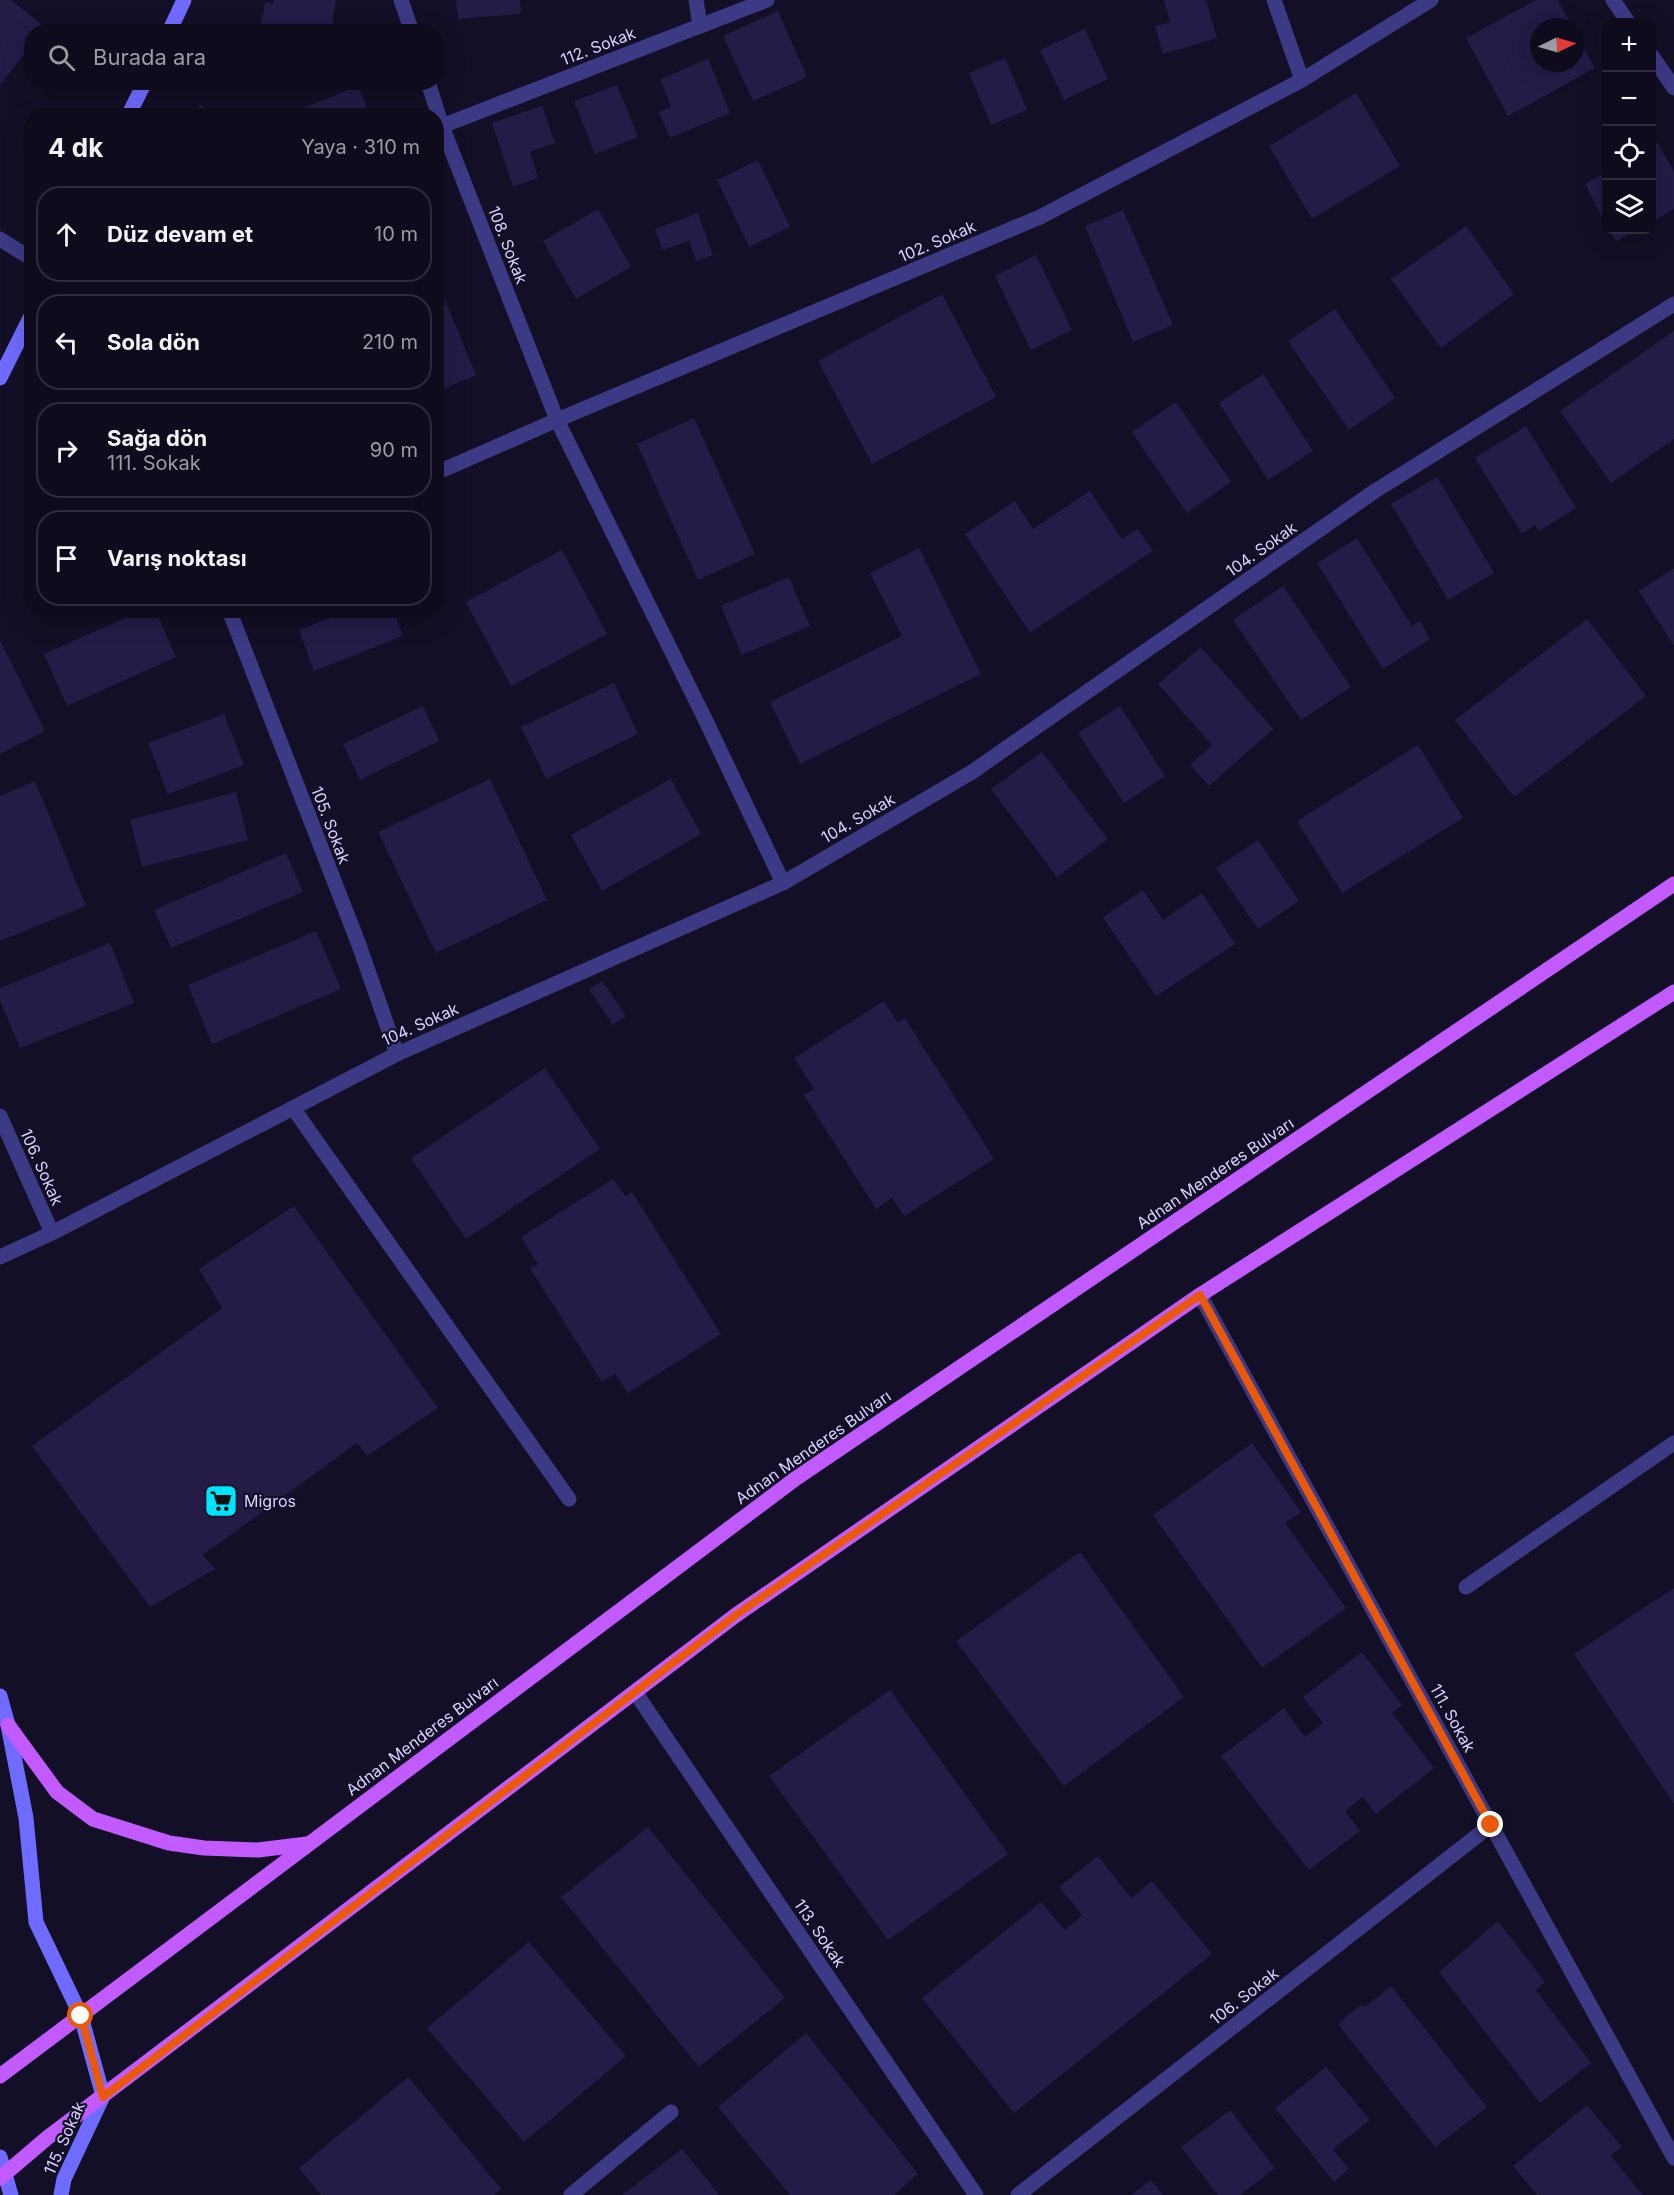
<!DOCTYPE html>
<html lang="tr">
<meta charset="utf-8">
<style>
:root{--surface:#0e0b1c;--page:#171425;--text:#f1f3f6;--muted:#9b9ba3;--line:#2e2b3b}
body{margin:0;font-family:Inter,sans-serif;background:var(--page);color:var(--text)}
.controls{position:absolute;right:18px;top:18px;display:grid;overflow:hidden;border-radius:12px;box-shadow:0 6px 24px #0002}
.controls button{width:54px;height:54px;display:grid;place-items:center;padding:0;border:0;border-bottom:2px solid var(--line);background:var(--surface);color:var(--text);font:30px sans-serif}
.compass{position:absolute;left:1530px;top:18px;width:54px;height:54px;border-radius:50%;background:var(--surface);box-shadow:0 6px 24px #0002;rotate:85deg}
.stop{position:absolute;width:18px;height:18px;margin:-14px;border:4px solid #ea580c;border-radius:50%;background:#fff}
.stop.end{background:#ea580c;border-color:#fff;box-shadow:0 2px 6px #0008}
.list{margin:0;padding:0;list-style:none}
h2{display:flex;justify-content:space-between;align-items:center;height:78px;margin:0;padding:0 24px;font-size:26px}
h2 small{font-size:20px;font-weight:400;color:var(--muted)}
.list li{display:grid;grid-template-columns:39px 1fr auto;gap:18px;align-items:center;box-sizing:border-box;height:96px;margin:0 12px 12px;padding:0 12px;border:2px solid var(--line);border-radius:24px}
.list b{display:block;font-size:22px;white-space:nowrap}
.list p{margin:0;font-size:20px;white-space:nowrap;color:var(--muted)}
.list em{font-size:20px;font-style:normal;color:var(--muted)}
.icon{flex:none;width:33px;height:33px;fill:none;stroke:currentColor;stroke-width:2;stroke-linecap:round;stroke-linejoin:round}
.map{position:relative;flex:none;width:1674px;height:2195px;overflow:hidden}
.search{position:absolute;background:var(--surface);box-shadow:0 6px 24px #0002;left:24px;top:24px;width:420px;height:66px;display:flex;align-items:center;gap:15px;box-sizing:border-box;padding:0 21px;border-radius:24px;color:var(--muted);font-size:22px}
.panel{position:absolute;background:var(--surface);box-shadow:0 6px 24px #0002;left:24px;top:108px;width:420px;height:510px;border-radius:24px}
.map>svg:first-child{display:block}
.building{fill:#241b47}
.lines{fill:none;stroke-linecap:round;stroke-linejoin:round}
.lane{stroke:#3d3a85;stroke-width:15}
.street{stroke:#3d3a85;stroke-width:15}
.secondary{stroke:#6f6bff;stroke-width:15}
.primary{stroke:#c25bff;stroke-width:15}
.route{stroke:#ea580c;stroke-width:8}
.labels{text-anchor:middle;stroke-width:4.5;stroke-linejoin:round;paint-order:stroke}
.street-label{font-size:16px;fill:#d9d4ff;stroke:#130f26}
.poi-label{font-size:16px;fill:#d9d4ff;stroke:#130f26;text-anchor:start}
</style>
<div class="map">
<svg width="1674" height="2195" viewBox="0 0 1674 2195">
<rect width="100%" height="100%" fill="#130f26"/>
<g class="building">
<path d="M 0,0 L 11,0 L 45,27 L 41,32 L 32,32 L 32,44 L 0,85 Z"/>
<path d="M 274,0 L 336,0 L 331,32 L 260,32 L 265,2 L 273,4 Z"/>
<path d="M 456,0 L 520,0 L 521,14 L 458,19 Z"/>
<path d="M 1164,0 L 1206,0 L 1217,38 L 1163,54 L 1155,26 L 1170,22 Z"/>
<path d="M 1536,0 L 1558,0 L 1572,27 L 1539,27 L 1539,63 L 1575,63 L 1575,32 L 1595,68 L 1508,116 L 1466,38 Z"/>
<path d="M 778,11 L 807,77 L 753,101 L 723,36 Z"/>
<path d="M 1085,29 L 1108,79 L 1064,100 L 1040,50 Z"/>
<path d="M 1005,58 L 1027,110 L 991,125 L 969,73 Z"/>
<path d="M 708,59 L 730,113 L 670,138 L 659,112 L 671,107 L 660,79 Z"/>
<path d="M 617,85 L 638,137 L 595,154 L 574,101 Z"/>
<path d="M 358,86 L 370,116 L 286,116 L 286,115 Z"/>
<path d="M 1356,93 L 1400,166 L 1312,219 L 1269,146 Z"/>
<path d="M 200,105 L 223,116 L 195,116 Z"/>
<path d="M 542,106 L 555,143 L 530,152 L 538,178 L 513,187 L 492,123 Z"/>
<path d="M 1658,143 L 1674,172 L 1674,209 L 1652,222 L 1652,147 Z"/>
<path d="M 758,160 L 790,227 L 749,247 L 717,180 Z"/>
<path d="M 1606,172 L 1606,224 L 1585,184 Z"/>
<path d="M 598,209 L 631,267 L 576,299 L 543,241 Z"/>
<path d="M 1123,210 L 1173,325 L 1133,342 L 1085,226 Z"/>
<path d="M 698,213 L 713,255 L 696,261 L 689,241 L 663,250 L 655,229 Z"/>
<path d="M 1466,226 L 1514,294 L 1441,348 L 1391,279 Z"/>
<path d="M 1610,230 L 1637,230 L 1616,241 Z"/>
<path d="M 1036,255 L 1072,330 L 1031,350 L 995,276 Z"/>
<path d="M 436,278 L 476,375 L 436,392 Z"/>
<path d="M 942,294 L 996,397 L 872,464 L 818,361 Z"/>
<path d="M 1335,309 L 1395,398 L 1349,430 L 1288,341 Z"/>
<path d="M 1674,331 L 1674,439 L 1611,483 L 1560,411 Z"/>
<path d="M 1263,374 L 1313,451 L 1268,480 L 1219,403 Z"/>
<path d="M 1176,402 L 1231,482 L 1187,513 L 1132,432 Z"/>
<path d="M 694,418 L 755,554 L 698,580 L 637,444 Z"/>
<path d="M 1526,426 L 1576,508 L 1539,531 L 1535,525 L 1522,534 L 1475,458 Z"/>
<path d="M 1437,477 L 1494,573 L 1448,600 L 1391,504 Z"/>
<path d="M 1090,491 L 1122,539 L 1138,529 L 1153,551 L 1030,633 L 965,534 L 1015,501 L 1033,529 Z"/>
<path d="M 1357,538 L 1412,626 L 1420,621 L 1430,639 L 1383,669 L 1317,563 Z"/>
<path d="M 919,548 L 981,674 L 800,764 L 770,702 L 902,636 L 870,573 Z"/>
<path d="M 562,550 L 607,634 L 511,686 L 466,602 Z"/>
<path d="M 1674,568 L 1674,646 L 1639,591 Z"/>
<path d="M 789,577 L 810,626 L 742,655 L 721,606 Z"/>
<path d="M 1283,586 L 1351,687 L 1301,720 L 1233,620 Z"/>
<path d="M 143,610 L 155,610 L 176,657 L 67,706 L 44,654 Z"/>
<path d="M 352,610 L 393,610 L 403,636 L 314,671 L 299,630 Z"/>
<path d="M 1587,619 L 1646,696 L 1514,797 L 1455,720 Z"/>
<path d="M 0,640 L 45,731 L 0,754 Z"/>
<path d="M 1201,647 L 1273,729 L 1209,786 L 1190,765 L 1212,745 L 1158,684 Z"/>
<path d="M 614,683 L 638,734 L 546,779 L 521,727 Z"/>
<path d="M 423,706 L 439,741 L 360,780 L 343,744 Z"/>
<path d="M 1120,706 L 1165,776 L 1124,803 L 1078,733 Z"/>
<path d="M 224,714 L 244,765 L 168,794 L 148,743 Z"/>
<path d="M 1418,745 L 1463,818 L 1342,893 L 1297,821 Z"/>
<path d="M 1042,752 L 1108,839 L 1057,877 L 991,789 Z"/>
<path d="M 490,779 L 547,900 L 436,953 L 378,832 Z"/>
<path d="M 671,779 L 701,834 L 602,891 L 571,835 Z"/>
<path d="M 35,781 L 86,906 L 0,941 L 0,796 Z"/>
<path d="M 236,792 L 248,840 L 142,867 L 130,820 Z"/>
<path d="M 1258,840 L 1299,901 L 1258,929 L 1216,868 Z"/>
<path d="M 286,853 L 303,892 L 171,948 L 154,910 Z"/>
<path d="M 1143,890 L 1163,920 L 1202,893 L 1235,944 L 1156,996 L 1103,917 Z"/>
<path d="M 316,931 L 341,989 L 212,1044 L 188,985 Z"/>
<path d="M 110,943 L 134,1003 L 20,1048 L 0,1000 L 0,988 Z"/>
<path d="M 602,981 L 626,1016 L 613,1025 L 589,989 Z"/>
<path d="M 884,1001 L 898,1023 L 905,1018 L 994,1159 L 904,1216 L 892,1198 L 876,1209 L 804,1095 L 814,1089 L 794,1058 Z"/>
<path d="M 545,1068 L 600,1149 L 466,1239 L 411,1158 Z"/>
<path d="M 613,1179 L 625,1196 L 632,1192 L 721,1334 L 628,1393 L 615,1374 L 602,1382 L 530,1268 L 538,1264 L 521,1237 Z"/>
<path d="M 294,1206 L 438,1408 L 367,1456 L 357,1443 L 203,1555 L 215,1569 L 150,1607 L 32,1446 L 222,1308 L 199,1269 Z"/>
<path d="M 1252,1443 L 1301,1512 L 1285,1523 L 1346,1608 L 1262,1668 L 1153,1515 Z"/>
<path d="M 1080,1552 L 1184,1697 L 1064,1786 L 956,1641 Z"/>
<path d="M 1674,1588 L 1674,1804 L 1574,1654 Z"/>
<path d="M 1362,1652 L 1402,1705 L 1392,1713 L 1434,1768 L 1376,1814 L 1363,1797 L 1345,1811 L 1360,1831 L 1309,1870 L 1221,1756 L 1284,1708 L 1305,1737 L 1323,1723 L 1303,1697 Z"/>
<path d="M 890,1690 L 1008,1854 L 888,1940 L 769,1776 Z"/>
<path d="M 648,1827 L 785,1998 L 699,2067 L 561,1897 Z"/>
<path d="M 1098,1856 L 1131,1898 L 1152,1881 L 1212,1954 L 1014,2113 L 922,1998 L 1041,1902 L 1065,1930 L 1082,1915 L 1059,1887 Z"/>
<path d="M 1498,1921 L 1545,1982 L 1536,1990 L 1591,2063 L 1540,2103 L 1439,1972 Z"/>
<path d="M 529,1942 L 626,2056 L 524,2142 L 427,2028 Z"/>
<path d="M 1391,1986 L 1487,2107 L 1435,2147 L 1338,2024 L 1362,2004 L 1365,2007 Z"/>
<path d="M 806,2033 L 918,2174 L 894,2195 L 790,2195 L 718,2107 Z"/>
<path d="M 1326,2067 L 1370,2120 L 1333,2149 L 1349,2169 L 1334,2182 L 1275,2108 Z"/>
<path d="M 408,2077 L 501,2189 L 494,2195 L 321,2195 L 299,2168 Z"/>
<path d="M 1587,2105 L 1622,2147 L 1611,2156 L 1643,2195 L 1537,2195 L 1513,2166 Z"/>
<path d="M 1230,2110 L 1275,2168 L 1240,2195 L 1218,2195 L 1181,2147 Z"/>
<path d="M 682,2149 L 719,2195 L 622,2195 Z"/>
<path d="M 1151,2180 L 1163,2195 L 1131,2195 Z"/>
</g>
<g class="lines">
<path class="lane" d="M 571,2195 L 671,2112"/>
<g class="street">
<path d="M 401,0 L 412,32"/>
<path d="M 696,0 L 700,26"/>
<path d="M 1274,0 L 1302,80"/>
<path d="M 1613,0 L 1628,22"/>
<path d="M 1652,56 L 1674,88"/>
<path d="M 428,82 L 442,126 L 557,420 L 706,721 L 783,883"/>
<path d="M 442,126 L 767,0"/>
<path d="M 0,239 L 32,259"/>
<path d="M 436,473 L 557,420 L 1040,217 L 1302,80 L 1431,0"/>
<path d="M 229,610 L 359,945 L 397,1054"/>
<path d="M 293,1108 L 569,1499"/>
<path d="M 0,1116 L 52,1233"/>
<path d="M 0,1257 L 52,1233 L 397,1054 L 783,883 L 972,772 L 1375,491 L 1674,304"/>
<path d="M 1200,1295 L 1674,2158"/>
<path d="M 1466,1587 L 1674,1443"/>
<path d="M 635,1692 L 976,2195"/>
<path d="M 1018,2195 L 1491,1825"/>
</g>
<g class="secondary">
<path d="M 169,32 L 184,0"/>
<path d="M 128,116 L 145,82"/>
<path d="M 0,378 L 32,314"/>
<path d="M 0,1696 L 8,1725 L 26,1818 L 36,1922 L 81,2016 L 103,2096 L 64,2179 L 61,2195"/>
<path d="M 0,2157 L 11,2195"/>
</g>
<g class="primary">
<path d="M 8,1725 L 57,1792 L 93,1819 L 169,1843 L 204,1848 L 258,1850 L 307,1844"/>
<path d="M 0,2076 L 795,1479 L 1674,884"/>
<path d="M 0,2178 L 47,2138 L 736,1615 L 1200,1295 L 1674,992"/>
</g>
</g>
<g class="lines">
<path class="route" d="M 81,2016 L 103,2097 L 736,1615 L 1200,1295 L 1491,1825"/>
</g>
<defs>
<symbol id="supermarket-square" viewBox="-11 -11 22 22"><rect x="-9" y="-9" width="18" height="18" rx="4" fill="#00e5ff" stroke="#130f26"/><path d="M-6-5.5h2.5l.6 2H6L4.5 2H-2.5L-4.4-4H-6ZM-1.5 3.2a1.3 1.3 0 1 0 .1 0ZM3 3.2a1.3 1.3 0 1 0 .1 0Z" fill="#111"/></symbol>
</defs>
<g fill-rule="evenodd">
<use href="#supermarket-square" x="202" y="1482" width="38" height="38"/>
</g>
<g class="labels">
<g class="street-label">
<text transform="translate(598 46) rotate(-21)" y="6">112. Sokak</text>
<text transform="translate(937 241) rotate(-23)" y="6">102. Sokak</text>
<text transform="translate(508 245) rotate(69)" y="6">108. Sokak</text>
<text transform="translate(1261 549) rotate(-35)" y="6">104. Sokak</text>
<text transform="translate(858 818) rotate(-30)" y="6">104. Sokak</text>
<text transform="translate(331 825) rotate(69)" y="6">105. Sokak</text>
<text transform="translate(420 1024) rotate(-24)" y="6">104. Sokak</text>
<text transform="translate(42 1167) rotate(66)" y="6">106. Sokak</text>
<text transform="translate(1215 1173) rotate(-34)" y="6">Adnan Menderes Bulvarı</text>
<text transform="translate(813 1447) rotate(-35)" y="6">Adnan Menderes Bulvarı</text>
<text transform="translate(1453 1718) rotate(61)" y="6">111. Sokak</text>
<text transform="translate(422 1736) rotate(-37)" y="6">Adnan Menderes Bulvarı</text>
<text transform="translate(820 1933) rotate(56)" y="6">113. Sokak</text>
<text transform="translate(1244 1996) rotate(-38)" y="6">106. Sokak</text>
<text transform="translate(64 2138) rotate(-66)" y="6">115. Sokak</text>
</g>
<g class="poi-label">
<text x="244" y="1507">Migros</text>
</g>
</g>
</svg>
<div class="controls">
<button>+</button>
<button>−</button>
<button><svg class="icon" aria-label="locate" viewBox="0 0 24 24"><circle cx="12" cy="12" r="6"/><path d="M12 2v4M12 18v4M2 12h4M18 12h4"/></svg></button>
<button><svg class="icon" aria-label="layers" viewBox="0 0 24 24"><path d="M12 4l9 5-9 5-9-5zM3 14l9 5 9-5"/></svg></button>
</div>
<svg class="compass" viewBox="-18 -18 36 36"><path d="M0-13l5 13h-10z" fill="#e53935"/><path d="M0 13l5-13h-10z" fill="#9b9ba3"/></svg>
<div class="stop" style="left:81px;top:2016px"></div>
<div class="stop end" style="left:1491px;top:1825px"></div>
<div class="search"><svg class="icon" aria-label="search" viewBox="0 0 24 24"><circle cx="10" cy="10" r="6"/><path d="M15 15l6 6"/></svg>Burada ara</div>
<section class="panel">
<h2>4 dk<small>Yaya · 310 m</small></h2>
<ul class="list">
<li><svg class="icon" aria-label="ahead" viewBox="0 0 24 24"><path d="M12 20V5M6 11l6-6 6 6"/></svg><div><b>Düz devam et</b></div><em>10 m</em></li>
<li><svg class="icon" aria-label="left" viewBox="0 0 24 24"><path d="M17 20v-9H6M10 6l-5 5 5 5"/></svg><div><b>Sola dön</b></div><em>210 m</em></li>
<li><svg class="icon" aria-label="right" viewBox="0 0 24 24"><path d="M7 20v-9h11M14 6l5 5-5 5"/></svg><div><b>Sağa dön</b><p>111. Sokak</p></div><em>90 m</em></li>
<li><svg class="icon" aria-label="arrive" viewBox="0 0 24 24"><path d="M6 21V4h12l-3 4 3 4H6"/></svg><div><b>Varış noktası</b></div></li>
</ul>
</section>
</div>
